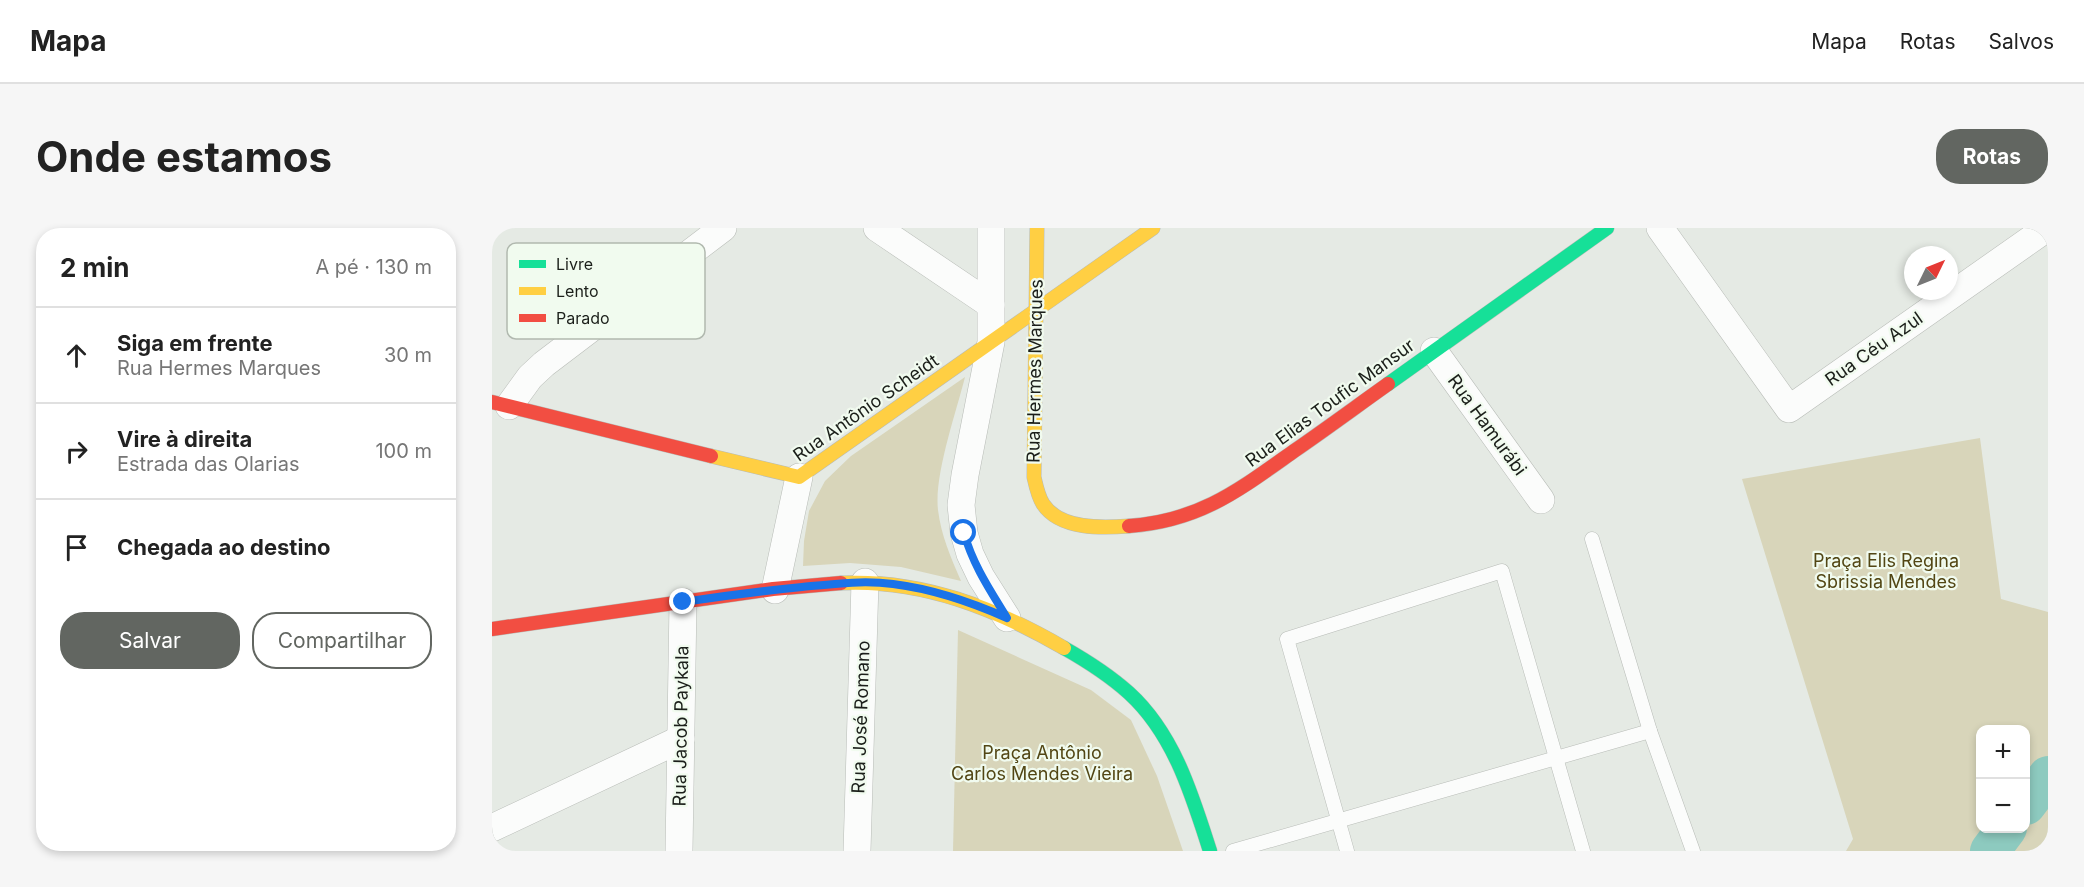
<!DOCTYPE html>
<html lang="pt">
<meta charset="utf-8">
<style>
:root{--surface:#fff;--page:#f6f6f6;--text:#222;--muted:#767676;--line:#e0e0e0;--accent:#626661}
body{margin:0;font-family:Inter,sans-serif;background:var(--page);color:var(--text)}
.controls{position:absolute;right:18px;bottom:18px;display:grid;overflow:hidden;border-radius:12px;box-shadow:0 3px 9px #0003}
.controls button{width:54px;height:54px;display:grid;place-items:center;padding:0;border:0;border-bottom:2px solid var(--line);background:var(--surface);color:var(--text);font:30px sans-serif}
.compass{position:absolute;left:1412px;top:18px;width:54px;height:54px;border-radius:50%;background:var(--surface);box-shadow:0 3px 9px #0003;rotate:47deg}
.stop{position:absolute;width:18px;height:18px;margin:-14px;border:4px solid #1a73e8;border-radius:50%;background:#fff}
.stop.end{background:#1a73e8;border-color:#fff;box-shadow:0 2px 6px #0008}
.list{margin:0;padding:0;list-style:none}
h2{display:flex;justify-content:space-between;align-items:center;height:78px;margin:0;padding:0 24px;font-size:26px}
h2 small{font-size:20px;font-weight:400;color:var(--muted)}
.list li{display:grid;grid-template-columns:39px 1fr auto;gap:18px;align-items:center;box-sizing:border-box;height:96px;padding:0 24px;border-top:2px solid var(--line)}
.list b{display:block;font-size:22px;white-space:nowrap}
.list p{margin:0;font-size:20px;white-space:nowrap;color:var(--muted)}
.list em{font-size:20px;font-style:normal;color:var(--muted)}
.actions{display:flex;gap:12px;padding:18px 24px}
.actions a{flex:1;padding:14px 0;border:2px solid var(--accent);border-radius:24px;text-align:center;font-size:21px;color:var(--accent)}
.actions .main{background:var(--accent);color:#fff}
.icon{flex:none;width:33px;height:33px;fill:none;stroke:currentColor;stroke-width:2;stroke-linecap:round;stroke-linejoin:round}
.map{position:relative;flex:none;width:1556px;height:623px;overflow:hidden;border-radius:24px}
header{display:flex;align-items:center;gap:36px;box-sizing:border-box;height:84px;padding:0 30px;background:var(--surface);border-bottom:2px solid var(--line)}
header strong{font-size:28px}
nav{display:flex;gap:33px;margin-inline-start:auto;font-size:21px}
.intro{display:flex;align-items:center;justify-content:space-between;box-sizing:border-box;height:144px;padding:0 36px}
h1{margin:0;font-size:42px}
.button{padding:15px 27px;border-radius:24px;background:var(--accent);color:#fff;font-size:21px;font-weight:700}
main{display:flex;gap:36px;padding:0 36px}
aside{flex:1;background:var(--surface);border-radius:24px;box-shadow:0 3px 9px #0003}
.map>svg:first-child{display:block}
.green{fill:#d8d5ba}
.lines{fill:none;stroke-linecap:round;stroke-linejoin:round}
.river{stroke:#8dcabf;stroke-width:40}
.lane-casing{stroke:#b8bcb7;stroke-width:15}
.street-casing{stroke:#b8bcb7;stroke-width:28}
.fast-casing{stroke:#b8bcb7;stroke-width:15}
.slow-casing{stroke:#b8bcb7;stroke-width:15}
.jam-casing{stroke:#b8bcb7;stroke-width:15}
.lane{stroke:#fbfcfb;stroke-width:14}
.street{stroke:#fbfcfb;stroke-width:27}
.fast{stroke:#16e098;stroke-width:14}
.slow{stroke:#ffcf43;stroke-width:14}
.jam{stroke:#f24e42;stroke-width:14}
.route{stroke:#1a73e8;stroke-width:8}
.labels{text-anchor:middle;stroke-width:4.5;stroke-linejoin:round;paint-order:stroke}
.street-label{font-size:18px;fill:#1b1f1a;stroke:#f1fbef}
.park-label{font-size:18px;fill:#524614;stroke:#f1fbef}
.key{fill:#f1fbef;stroke:#b1b9af;stroke-width:1.5}
.key-label{font-size:16px;fill:#1b1f1a}
</style>
<header>
<strong>Mapa</strong>
<nav><a>Mapa</a><a>Rotas</a><a>Salvos</a></nav>
</header>
<div class="intro"><h1>Onde estamos</h1><a class="button">Rotas</a></div>
<main>
<aside>
<h2>2 min<small>A pé · 130 m</small></h2>
<ul class="list">
<li><svg class="icon" aria-label="ahead" viewBox="0 0 24 24"><path d="M12 20V5M6 11l6-6 6 6"/></svg><div><b>Siga em frente</b><p>Rua Hermes Marques</p></div><em>30 m</em></li>
<li><svg class="icon" aria-label="right" viewBox="0 0 24 24"><path d="M7 20v-9h11M14 6l5 5-5 5"/></svg><div><b>Vire à direita</b><p>Estrada das Olarias</p></div><em>100 m</em></li>
<li><svg class="icon" aria-label="arrive" viewBox="0 0 24 24"><path d="M6 21V4h12l-3 4 3 4H6"/></svg><div><b>Chegada ao destino</b></div></li>
</ul>
<div class="actions"><a class="main">Salvar</a><a>Compartilhar</a></div>
</aside>
<div class="map">
<svg width="1556" height="623" viewBox="0 0 1556 623">
<rect width="100%" height="100%" fill="#e5eae4"/>
<g class="green">
<path d="M 473,149 C 464,185 442,247 446,282 C 449,307 459,330 469,353 L 409,339 L 358,335 L 311,338 L 312,313 L 317,283 L 333,253 L 359,228 Z"/>
<path d="M 1488,210 L 1509,371 L 1556,384 L 1556,530 L 1534,557 L 1534,502 L 1488,502 L 1488,600 L 1498,601 L 1479,623 L 1354,623 L 1361,611 L 1250,251 Z"/>
<path d="M 466,402 L 599,462 L 639,492 L 665,548 L 691,623 L 461,623 Z"/>
<path d="M 1556,566 L 1556,623 L 1503,623 L 1525,601 L 1534,600 L 1534,593 Z"/>
</g>
<g class="lines">
<g class="river">
<path d="M 1534,577 L 1556,548"/>
<path d="M 1498,623 L 1515,600"/>
</g>
<defs>
<g id="lane">
<path d="M 1100,311 L 1158,503 L 1201,623"/>
<path d="M 741,623 L 1158,503"/>
<path d="M 855,623 L 795,411 L 1010,343 L 1091,623"/>
</g>
<g id="street">
<path d="M 385,0 L 499,77"/>
<path d="M 499,0 L 499,114 L 473,247 L 469,277 L 472,305 L 478,326 L 489,349 L 515,390"/>
<path d="M 1168,0 L 1297,181 L 1555,0"/>
<path d="M 942,123 L 1049,272"/>
<path d="M 17,178 L 38,149 L 52,136 L 231,0"/>
<path d="M 283,362 L 307,249"/>
<path d="M 0,600 L 189,511"/>
<path d="M 187,623 L 191,374"/>
<path d="M 365,623 L 373,354"/>
</g>
<g id="fast">
<path d="M 896,156 L 1115,0"/>
<path d="M 572,420 C 595,433 617,447 637,465 C 682,506 700,567 718,623"/>
</g>
<g id="slow">
<path d="M 545,0 L 542,249 C 544,258 546,268 551,276 C 568,302 611,300 637,298"/>
<path d="M 219,228 L 307,249 L 661,0"/>
<path d="M 349,355 C 430,351 503,380 572,420"/>
</g>
<g id="jam">
<path d="M 0,174 L 219,228"/>
<path d="M 637,298 C 708,293 747,262 802,223 C 834,201 865,178 896,156"/>
<path d="M 0,401 L 281,361 L 349,355"/>
</g>
</defs>
<use href="#lane" class="lane-casing"/>
<use href="#street" class="street-casing"/>
<use href="#fast" class="fast-casing"/>
<use href="#slow" class="slow-casing"/>
<use href="#jam" class="jam-casing"/>
<use href="#lane" class="lane"/>
<use href="#street" class="street"/>
<use href="#fast" class="fast"/>
<use href="#slow" class="slow"/>
<use href="#jam" class="jam"/>
</g>
<g class="lines">
<path class="route" d="M 191,374 C 231,368 270,363 310,359 C 340,356 371,352 401,356 C 441,361 479,374 515,390 C 498,362 481,337 472,305"/>
</g>
<g class="labels">
<g class="street-label">
<text transform="translate(1382 121) rotate(-35)" y="6">Rua Céu Azul</text>
<text transform="translate(543 143) rotate(-89)" y="6">Rua Hermes Marques</text>
<text transform="translate(838 175) rotate(-36)" y="6">Rua Elias Toufic Mansur</text>
<text transform="translate(374 180) rotate(-35)" y="6">Rua Antônio Scheidt</text>
<text transform="translate(995 197) rotate(54)" y="6">Rua Hamurábi</text>
<text transform="translate(369 489) rotate(-88)" y="6">Rua José Romano</text>
<text transform="translate(189 498) rotate(-89)" y="6">Rua Jacob Paykala</text>
</g>
<g class="park-label">
<text x="1394" y="339">Praça Elis Regina<tspan x="1394" dy="21">Sbrissia Mendes</tspan></text>
<text x="550" y="531">Praça Antônio<tspan x="550" dy="21">Carlos Mendes Vieira</tspan></text>
</g>
</g>
<rect x="15" y="15" width="198" height="96" rx="9" class="key"/>
<rect x="27" y="32" width="27" height="8" fill="#16e098"/>
<rect x="27" y="59" width="27" height="8" fill="#ffcf43"/>
<rect x="27" y="86" width="27" height="8" fill="#f24e42"/>
<g class="key-label">
<text x="64" y="42">Livre</text>
<text x="64" y="69">Lento</text>
<text x="64" y="96">Parado</text>
</g>
</svg>
<div class="controls">
<button>+</button>
<button>−</button>
</div>
<svg class="compass" viewBox="-18 -18 36 36"><path d="M0-13l5 13h-10z" fill="#e53935"/><path d="M0 13l5-13h-10z" fill="#767676"/></svg>
<div class="stop" style="left:472px;top:305px"></div>
<div class="stop end" style="left:191px;top:374px"></div>
</div>
</main>
